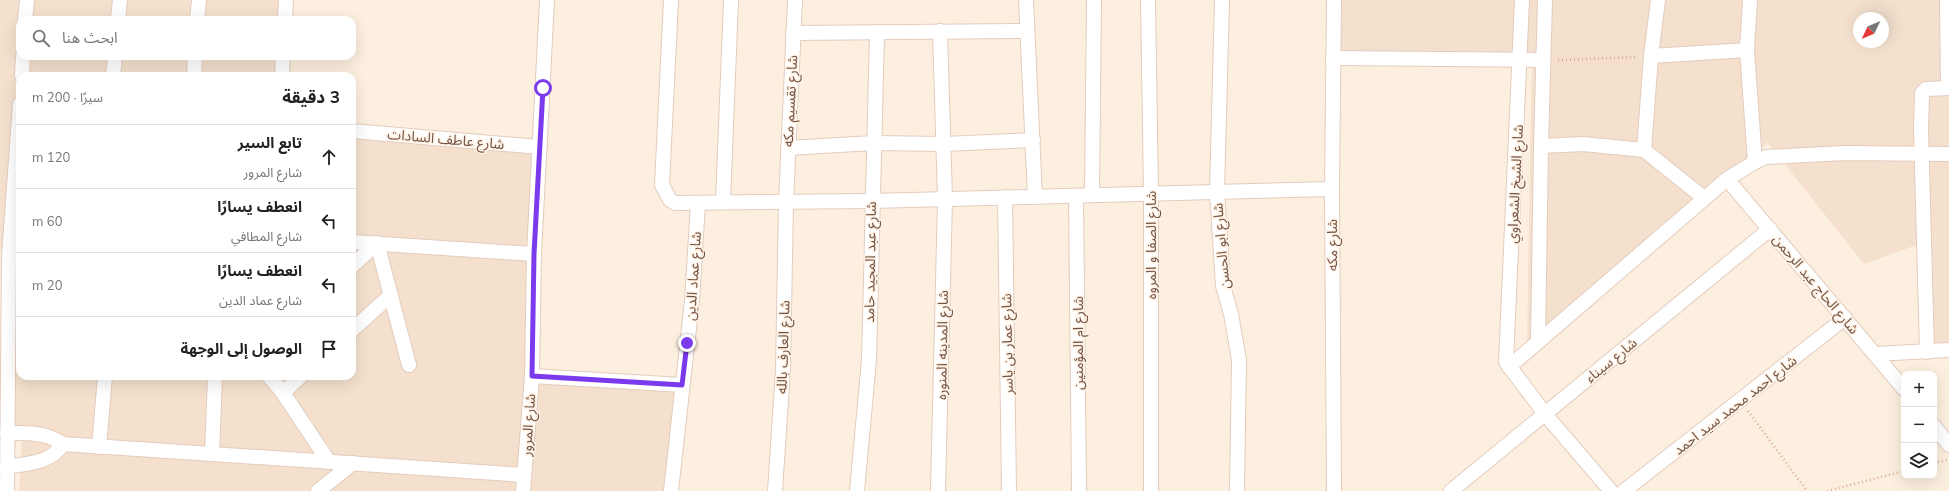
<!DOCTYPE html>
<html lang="ar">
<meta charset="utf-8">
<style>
:root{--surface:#fff;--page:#f6f6f6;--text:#222;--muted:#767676;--line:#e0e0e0}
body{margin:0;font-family:Mulish,"Noto Sans Arabic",sans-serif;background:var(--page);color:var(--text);direction:rtl}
.controls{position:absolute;right:12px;bottom:12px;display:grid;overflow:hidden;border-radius:8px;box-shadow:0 4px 16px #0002}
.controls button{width:36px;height:36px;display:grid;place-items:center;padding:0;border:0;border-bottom:1px solid var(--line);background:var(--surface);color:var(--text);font:20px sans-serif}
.compass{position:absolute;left:1853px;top:12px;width:36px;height:36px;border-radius:50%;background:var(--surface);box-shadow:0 4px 16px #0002;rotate:226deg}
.stop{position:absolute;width:12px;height:12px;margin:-9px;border:3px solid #7c3aed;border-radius:50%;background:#fff}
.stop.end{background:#7c3aed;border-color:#fff;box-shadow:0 1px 4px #0008}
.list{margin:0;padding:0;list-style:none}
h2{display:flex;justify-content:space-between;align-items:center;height:52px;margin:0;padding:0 16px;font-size:17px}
h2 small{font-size:13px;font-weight:400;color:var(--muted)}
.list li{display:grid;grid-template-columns:26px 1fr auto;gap:12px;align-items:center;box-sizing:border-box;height:64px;padding:0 16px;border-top:1px solid var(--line)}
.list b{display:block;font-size:15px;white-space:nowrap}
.list p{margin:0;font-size:13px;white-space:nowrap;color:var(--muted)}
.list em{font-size:13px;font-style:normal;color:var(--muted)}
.icon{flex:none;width:22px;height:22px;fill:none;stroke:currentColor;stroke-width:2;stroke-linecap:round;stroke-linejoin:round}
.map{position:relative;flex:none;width:1949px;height:491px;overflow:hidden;direction:ltr}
.search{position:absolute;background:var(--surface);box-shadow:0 4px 16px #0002;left:16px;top:16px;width:340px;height:44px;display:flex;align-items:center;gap:10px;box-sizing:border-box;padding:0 14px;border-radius:12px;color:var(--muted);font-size:15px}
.panel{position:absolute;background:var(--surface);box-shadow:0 4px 16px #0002;left:16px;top:72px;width:340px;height:308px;border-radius:12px;direction:rtl}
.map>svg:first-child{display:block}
.residential{fill:#f4e0cd;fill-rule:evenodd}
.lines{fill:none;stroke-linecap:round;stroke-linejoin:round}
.minor-casing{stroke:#e3ccbe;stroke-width:16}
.path{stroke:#d7ad9a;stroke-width:2.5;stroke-dasharray:1 3;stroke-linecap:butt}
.minor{stroke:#fff;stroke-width:14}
.route{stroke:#7c3aed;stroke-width:5}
.labels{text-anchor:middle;stroke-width:3;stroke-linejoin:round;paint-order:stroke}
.street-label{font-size:14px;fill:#735346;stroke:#fff3e6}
</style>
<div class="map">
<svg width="1949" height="491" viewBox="0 0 1949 491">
<rect width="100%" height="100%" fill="#fdefdf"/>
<g class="residential">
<path d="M 0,0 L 290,0 L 289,20 L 20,20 L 20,56 L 286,56 L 284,76 L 20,76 L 20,376 L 352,376 L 352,135 L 538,144 L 527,378 L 675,386 L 665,491 L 19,491 L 22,437 L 2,423 L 11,250 L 0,249 Z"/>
<path d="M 1336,0 L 1949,0 L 1949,350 L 1930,351 L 1922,243 L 1864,264 L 1768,143 L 1527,343 L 1532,58 L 1336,54 ZM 1859,18 L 1883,18 L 1883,42 L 1859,42 Z"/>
</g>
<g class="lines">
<defs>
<g id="minor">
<path d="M 671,0 L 662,185 L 670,200 L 675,203 L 871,201 L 1332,189"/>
<path d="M 1026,0 L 1035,197"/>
<path d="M 1148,0 L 1151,194 L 1151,491"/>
<path d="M 1222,0 L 1217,192 L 1223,286 L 1231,314 L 1239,360 L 1237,491"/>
<path d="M 1522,0 L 1506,362 L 1545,414 L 1611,491"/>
<path d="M 1750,0 L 1747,50 L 1755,162"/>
<path d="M 1947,0 L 1948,88"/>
<path d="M 25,20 L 27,0"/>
<path d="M 118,20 L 120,0"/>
<path d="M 197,20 L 199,0"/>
<path d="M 285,20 L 286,0"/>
<path d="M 793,33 L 1027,31"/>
<path d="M 1651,56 L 1747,50"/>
<path d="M 1333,58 L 1543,60"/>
<path d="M 22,76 L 23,56"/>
<path d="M 113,76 L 115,56"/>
<path d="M 194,76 L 195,56"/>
<path d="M 282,76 L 283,56"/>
<path d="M 352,131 L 540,147"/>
<path d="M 1541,146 L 1583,144 L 1644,150 L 1704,198"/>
<path d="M 788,148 L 873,143 L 944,144 L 1033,140"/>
<path d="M 1644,150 L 1651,56 L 1658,0"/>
<path d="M 1727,179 L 1904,389"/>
<path d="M 1092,195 L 1094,0"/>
<path d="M 1076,196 L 1079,491"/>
<path d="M 1005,197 L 1009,491"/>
<path d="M 723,202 L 731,0"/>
<path d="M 352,242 L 534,254"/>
<path d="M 352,266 L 377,243 L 409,365"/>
<path d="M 352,330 L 391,295"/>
<path d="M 1538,341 L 1541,146 L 1545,0"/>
<path d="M 1927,352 L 1921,130 L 1922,93 L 1926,89 L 1949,88"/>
<path d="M 1875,354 L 1949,350"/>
<path d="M 1509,367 L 1727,179 L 1755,162 L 1766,157 L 1844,153 L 1949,154"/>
<path d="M 269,376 L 283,393 L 329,462"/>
<path d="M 532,376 L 682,385"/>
<path d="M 283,393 L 301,376"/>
<path d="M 1934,426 L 1949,445"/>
<path d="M 7,433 C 28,433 46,432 63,444 L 524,475"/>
<path d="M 99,447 L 105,376"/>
<path d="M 212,454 L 215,376"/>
<path d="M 7,467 C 28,463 50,464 63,444"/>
<path d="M 7,491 L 9,256 L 20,104"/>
<path d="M 318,491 L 353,463"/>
<path d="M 523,491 L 532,376 L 534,254 L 547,0"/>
<path d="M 671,491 L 692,301 L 698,203"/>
<path d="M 775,491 L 783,370 L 786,203 L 795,0"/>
<path d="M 857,491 L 869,360 L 877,32"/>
<path d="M 938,491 L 945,199 L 940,31"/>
<path d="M 1334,491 L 1332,189 L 1334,0"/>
<path d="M 1451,491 L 1770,229"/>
<path d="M 1624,491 L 1845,318"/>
</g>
</defs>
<use href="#minor" class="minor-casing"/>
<g class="path">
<path d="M 1558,60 L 1637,57"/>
<path d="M 1748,411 L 1807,491"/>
<path d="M 1934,463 L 1947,460"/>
<path d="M 1827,491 L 1904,471"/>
</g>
<use href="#minor" class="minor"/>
</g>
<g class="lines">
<path class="route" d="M 543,88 L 534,254 L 532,376 L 682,385 L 687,343"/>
</g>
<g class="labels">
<g class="street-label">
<text transform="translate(790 101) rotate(-87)" y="5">شارع تقسيم مكه</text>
<text transform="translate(446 139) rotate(5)" y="5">شارع عاطف السادات</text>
<text transform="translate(1515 184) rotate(-87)" y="5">شارع الشيخ الشعراوي</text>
<text transform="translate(1151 245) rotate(-90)" y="5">شارع الصفا و المروه</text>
<text transform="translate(1332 245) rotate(-90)" y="5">شارع مكه</text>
<text transform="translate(1221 246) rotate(-95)" y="5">شارع ابو الحسن</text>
<text transform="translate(870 262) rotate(-89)" y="5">شارع عبد المجيد حامد</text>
<text transform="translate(693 276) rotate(-86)" y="5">شارع عماد الدين</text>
<text transform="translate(1816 284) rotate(50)" y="5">شارع الحاج عبد الرحمن</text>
<text transform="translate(1078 343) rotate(-90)" y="5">شارع ام المؤمنين</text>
<text transform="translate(1007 344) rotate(-91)" y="5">شارع عمار بن ياسر</text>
<text transform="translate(942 345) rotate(-89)" y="5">شارع المدينه المنوره</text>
<text transform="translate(783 347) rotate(-88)" y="5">شارع العارف بالله</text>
<text transform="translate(1611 360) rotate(-39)" y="5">شارع سيناء</text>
<text transform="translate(1735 405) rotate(-38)" y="5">شارع احمد محمد سيد احمد</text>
<text transform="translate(528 425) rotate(-86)" y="5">شارع المرور</text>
</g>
</g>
</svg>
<div class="controls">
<button>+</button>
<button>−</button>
<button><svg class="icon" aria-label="layers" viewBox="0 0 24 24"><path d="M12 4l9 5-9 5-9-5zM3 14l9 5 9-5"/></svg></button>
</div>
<svg class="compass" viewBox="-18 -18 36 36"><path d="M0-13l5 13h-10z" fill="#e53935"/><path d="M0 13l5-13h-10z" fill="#767676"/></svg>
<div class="stop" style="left:543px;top:88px"></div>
<div class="stop end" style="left:687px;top:343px"></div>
<div class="search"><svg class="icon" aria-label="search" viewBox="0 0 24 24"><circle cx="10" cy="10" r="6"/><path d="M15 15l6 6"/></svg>ابحث هنا</div>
<section class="panel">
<h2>3 دقيقة<small>سيرًا · 200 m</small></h2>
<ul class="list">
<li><svg class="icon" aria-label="ahead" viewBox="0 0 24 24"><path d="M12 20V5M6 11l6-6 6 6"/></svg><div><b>تابع السير</b><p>شارع المرور</p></div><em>120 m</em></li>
<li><svg class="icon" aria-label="left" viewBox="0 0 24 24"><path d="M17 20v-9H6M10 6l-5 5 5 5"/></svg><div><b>انعطف يسارًا</b><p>شارع المطافي</p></div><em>60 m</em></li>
<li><svg class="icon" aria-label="left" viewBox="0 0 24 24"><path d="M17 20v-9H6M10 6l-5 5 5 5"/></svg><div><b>انعطف يسارًا</b><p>شارع عماد الدين</p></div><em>20 m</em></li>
<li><svg class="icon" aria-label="arrive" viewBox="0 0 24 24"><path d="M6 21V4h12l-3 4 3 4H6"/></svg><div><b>الوصول إلى الوجهة</b></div></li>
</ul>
</section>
</div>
